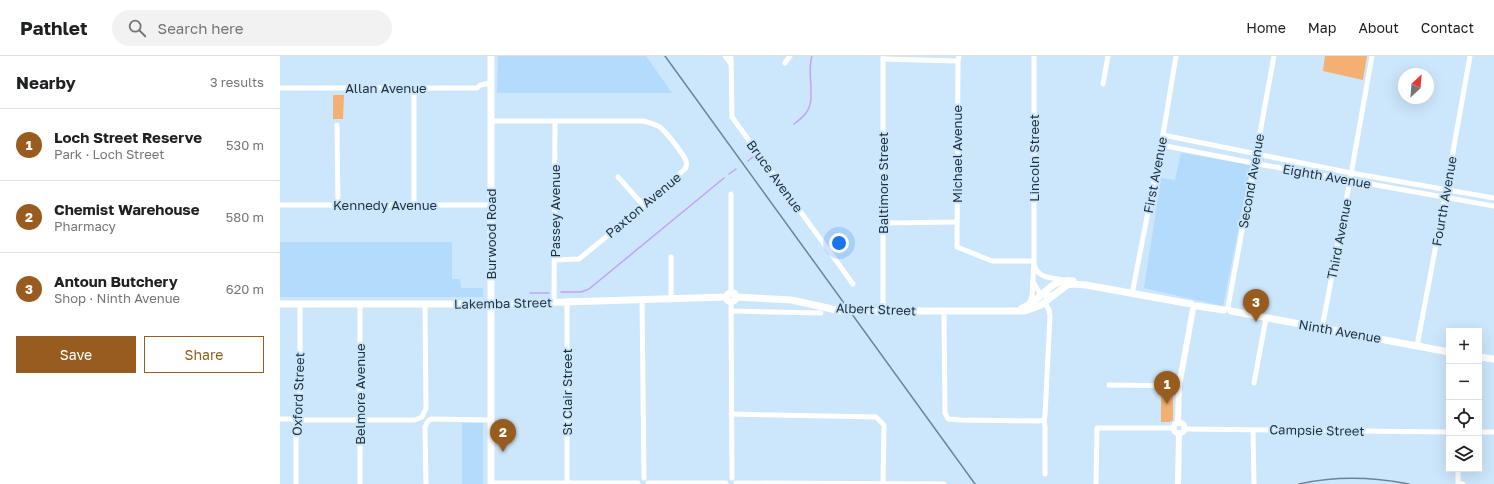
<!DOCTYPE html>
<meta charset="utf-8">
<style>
:root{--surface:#fff;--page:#f2f2f2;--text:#202124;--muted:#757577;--line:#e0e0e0;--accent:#985c1e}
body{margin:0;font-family:"Golos Text",sans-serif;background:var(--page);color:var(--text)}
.controls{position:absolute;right:12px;bottom:12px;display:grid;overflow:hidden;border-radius:0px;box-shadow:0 4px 16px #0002}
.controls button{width:36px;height:36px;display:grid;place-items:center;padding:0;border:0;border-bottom:1px solid var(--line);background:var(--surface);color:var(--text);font:20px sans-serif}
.compass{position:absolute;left:1118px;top:12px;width:36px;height:36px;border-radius:50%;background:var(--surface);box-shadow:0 4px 16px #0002;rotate:26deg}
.you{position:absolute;left:559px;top:187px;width:14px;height:14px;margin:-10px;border:3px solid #fff;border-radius:50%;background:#1a73e8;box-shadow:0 0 0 6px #1a73e833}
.badge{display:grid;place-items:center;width:26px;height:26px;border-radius:50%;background:var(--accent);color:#fff;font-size:13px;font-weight:700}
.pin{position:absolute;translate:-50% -33px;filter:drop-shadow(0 1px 2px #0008)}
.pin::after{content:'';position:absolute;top:21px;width:14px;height:12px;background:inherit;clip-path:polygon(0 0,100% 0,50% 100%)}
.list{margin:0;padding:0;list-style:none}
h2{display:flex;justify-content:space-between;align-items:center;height:52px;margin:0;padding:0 16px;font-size:17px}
h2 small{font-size:13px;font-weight:400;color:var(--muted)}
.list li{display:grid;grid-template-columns:26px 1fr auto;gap:12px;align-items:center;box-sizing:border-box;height:72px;padding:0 16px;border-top:1px solid var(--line)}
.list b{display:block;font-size:15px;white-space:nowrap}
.list p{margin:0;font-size:13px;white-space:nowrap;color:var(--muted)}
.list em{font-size:13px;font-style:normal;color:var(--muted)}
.actions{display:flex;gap:8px;padding:12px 16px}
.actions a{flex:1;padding:9px 0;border:1px solid var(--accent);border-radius:0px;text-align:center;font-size:14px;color:var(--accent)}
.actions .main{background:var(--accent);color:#fff}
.icon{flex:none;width:22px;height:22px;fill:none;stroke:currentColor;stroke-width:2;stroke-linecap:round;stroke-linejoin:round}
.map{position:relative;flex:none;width:1214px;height:428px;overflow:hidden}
header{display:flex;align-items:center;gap:24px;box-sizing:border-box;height:56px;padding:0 20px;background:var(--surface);border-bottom:1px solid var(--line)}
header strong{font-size:19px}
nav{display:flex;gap:22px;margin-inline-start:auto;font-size:14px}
.search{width:280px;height:36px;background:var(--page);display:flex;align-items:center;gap:10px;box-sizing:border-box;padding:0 14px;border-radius:22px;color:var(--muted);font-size:15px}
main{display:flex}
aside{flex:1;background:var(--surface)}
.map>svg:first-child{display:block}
.built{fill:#b3dbfb}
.green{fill:#f4b073}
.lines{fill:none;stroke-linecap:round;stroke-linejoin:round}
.stream{stroke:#c4a2f6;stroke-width:1.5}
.minor{stroke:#fff;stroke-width:5}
.tertiary{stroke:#fff;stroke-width:6}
.secondary{stroke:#fff;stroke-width:7}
.rail{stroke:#6d8394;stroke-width:1.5}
.labels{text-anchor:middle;stroke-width:4;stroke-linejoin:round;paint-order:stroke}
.street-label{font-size:13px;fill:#1e303d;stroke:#cce6fb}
</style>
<header>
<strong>Pathlet</strong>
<div class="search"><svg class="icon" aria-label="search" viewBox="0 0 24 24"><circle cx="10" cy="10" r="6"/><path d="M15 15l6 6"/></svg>Search here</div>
<nav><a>Home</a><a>Map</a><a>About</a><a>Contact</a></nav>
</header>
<main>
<aside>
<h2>Nearby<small>3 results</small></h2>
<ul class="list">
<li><span class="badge">1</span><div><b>Loch Street Reserve</b><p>Park · Loch Street</p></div><em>530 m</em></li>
<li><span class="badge">2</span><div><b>Chemist Warehouse</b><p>Pharmacy</p></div><em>580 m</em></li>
<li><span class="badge">3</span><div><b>Antoun Butchery</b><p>Shop · Ninth Avenue</p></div><em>620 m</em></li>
</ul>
<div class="actions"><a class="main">Save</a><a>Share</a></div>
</aside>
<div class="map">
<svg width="1214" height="428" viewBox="0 0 1214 428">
<rect width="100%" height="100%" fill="#cce6fb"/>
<g class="built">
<path d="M 218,0 L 366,0 L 392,37 L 217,37 Z"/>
<path d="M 901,97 L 971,109 L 943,250 L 864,232 L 881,122 L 895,124 Z"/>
<path d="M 0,186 L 172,186 L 172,223 L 180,223 L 181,232 L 203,232 L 203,241 L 0,241 Z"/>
<rect x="182" y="367" width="21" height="61"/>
</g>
<g class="green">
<path d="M 1045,0 L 1087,0 L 1083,24 L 1043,15 Z"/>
<path d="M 53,39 L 64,39 L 63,63 L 53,63 Z"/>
<path d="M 881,331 L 893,331 L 893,364 L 890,366 L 881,366 Z"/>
</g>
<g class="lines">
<g class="stream">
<path d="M 514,68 C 518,65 523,61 526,57 C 537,43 526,17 532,0"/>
<path d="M 468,105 L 473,101"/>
<path d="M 449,118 L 456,113"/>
<path d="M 281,236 L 301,236 L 309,233 L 444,122"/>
<path d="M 250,237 L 269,237"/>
</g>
<g class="minor">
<path d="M 445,0 L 451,8"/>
<path d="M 451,0 L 452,61 L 573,228"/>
<path d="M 603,0 L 603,254"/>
<path d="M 679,0 L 678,5 L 677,191 L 712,205 L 754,205"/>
<path d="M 603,3 L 678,5"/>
<path d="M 505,7 L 510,0"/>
<path d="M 823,28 L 828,0"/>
<path d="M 0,32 L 197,32 L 200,29 L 211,27"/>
<path d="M 134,32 L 134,149"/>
<path d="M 211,65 L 363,65 C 370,67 376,68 381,72 C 386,76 405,100 406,105 C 407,109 406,112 404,114 L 364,150 L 299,203 L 275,204"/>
<path d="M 57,69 L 58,149"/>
<path d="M 883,79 L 1071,117 L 1214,142"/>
<path d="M 881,89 L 978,108 L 1214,150"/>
<path d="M 338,121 L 364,150"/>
<path d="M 0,149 L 211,149"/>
<path d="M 603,167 L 677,166"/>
<path d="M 391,201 L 391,242"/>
<path d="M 755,210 C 758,223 774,222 785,224"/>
<path d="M 753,226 L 761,239 L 767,240 L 773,238"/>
<path d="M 451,236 L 451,138"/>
<path d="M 852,238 L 883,79 L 896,0"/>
<path d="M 362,243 L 364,422"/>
<path d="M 287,245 L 287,427"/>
<path d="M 274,246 L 275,65"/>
<path d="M 451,246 L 452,422"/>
<path d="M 749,247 L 752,241 L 754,205 L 754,0"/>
<path d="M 765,247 L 769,254 L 770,260 L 765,359 L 764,364 L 765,371 L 765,418"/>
<path d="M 80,248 L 80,428"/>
<path d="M 948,251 L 994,0"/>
<path d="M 451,255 L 541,257"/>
<path d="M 664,255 L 665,357 L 668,363 L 681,364 L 758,365 L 764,364"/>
<path d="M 1042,272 L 1070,124 L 1092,0"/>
<path d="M 1137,290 L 1165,141 L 1190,0"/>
<path d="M 974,327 L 986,262"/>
<path d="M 829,329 L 899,330"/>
<path d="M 451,358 L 596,361 L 604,369 L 603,428"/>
<path d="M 0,363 L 10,363 L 17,366"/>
<path d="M 18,364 L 135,364 L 142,361 L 146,352 L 145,248"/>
<path d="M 904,373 L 1169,376"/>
<path d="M 973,374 L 974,428"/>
<path d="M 1199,376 L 1214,376"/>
<path d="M 1178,413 L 1178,427 L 1183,428"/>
<path d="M 211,427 L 358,427"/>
<path d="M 368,427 L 446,427"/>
<path d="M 456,427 L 664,428"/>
<path d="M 16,428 L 16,369 L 20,359 L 20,248"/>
<path d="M 146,428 L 145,371 L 148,365 L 151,363 L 210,364"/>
<path d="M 816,428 L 817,372 L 893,372"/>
</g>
<g class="tertiary">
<circle cx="899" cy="372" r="5.5"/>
<path d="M 898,367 L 899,330 L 913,253"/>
<path d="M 898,428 L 899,378"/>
</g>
<g class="secondary">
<path d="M 446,241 L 447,244 L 451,246 L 455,244 L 456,241"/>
<path d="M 456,241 L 512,244 L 561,255 L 745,255 L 761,249 L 787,229 L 791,228 L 806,229 L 911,248"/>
<path d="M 0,248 L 218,248 L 446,241 L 448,238 L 454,237 L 456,241"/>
<path d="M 917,250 L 944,254"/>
<path d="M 742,252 C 761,246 771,220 793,225"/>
<path d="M 951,255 L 1169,296"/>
<path d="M 1199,301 L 1214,303"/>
<path d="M 211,428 L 211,0"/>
</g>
<g class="rail">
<path d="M 385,0 L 695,428"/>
<path d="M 1019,428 C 1055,420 1093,421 1129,428"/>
</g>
</g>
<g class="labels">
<g class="street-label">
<text x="106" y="37">Allan Avenue</text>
<text transform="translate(677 98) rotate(-90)" y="5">Michael Avenue</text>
<text transform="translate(754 102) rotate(-90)" y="5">Lincoln Street</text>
<text transform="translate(875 119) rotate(-79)" y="5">First Avenue</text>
<text transform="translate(495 120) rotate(54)" y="5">Bruce Avenue</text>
<text transform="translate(1047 120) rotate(10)" y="5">Eighth Avenue</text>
<text transform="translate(971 125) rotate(-80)" y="5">Second Avenue</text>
<text transform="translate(603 127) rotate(-90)" y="5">Baltimore Street</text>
<text transform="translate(1164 145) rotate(-80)" y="5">Fourth Avenue</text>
<text x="105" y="154">Kennedy Avenue</text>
<text transform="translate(363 149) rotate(-40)" y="5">Paxton Avenue</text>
<text transform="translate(275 155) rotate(-90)" y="5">Passey Avenue</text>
<text transform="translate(211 178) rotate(-90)" y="5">Burwood Road</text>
<text transform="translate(1059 183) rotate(-79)" y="5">Third Avenue</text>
<text transform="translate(223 247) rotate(-1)" y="5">Lakemba Street</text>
<text transform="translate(596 253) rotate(2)" y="5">Albert Street</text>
<text transform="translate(1060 275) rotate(10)" y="5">Ninth Avenue</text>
<text transform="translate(287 336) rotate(-90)" y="5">St Clair Street</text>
<text transform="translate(18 338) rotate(-88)" y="5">Oxford Street</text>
<text transform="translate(80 338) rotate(-90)" y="5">Belmore Avenue</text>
<text transform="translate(1037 374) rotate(1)" y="5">Campsie Street</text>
</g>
</g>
</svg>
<div class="controls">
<button>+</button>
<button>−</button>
<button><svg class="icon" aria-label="locate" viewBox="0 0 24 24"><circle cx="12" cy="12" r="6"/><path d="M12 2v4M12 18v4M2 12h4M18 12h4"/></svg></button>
<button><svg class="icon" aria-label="layers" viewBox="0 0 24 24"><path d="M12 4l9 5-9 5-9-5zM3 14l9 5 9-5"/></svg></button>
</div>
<svg class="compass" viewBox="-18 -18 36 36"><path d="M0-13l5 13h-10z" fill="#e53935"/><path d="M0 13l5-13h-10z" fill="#757577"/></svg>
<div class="you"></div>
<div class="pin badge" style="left:887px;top:348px">1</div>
<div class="pin badge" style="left:223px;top:396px">2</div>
<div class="pin badge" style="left:976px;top:266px">3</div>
</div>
</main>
